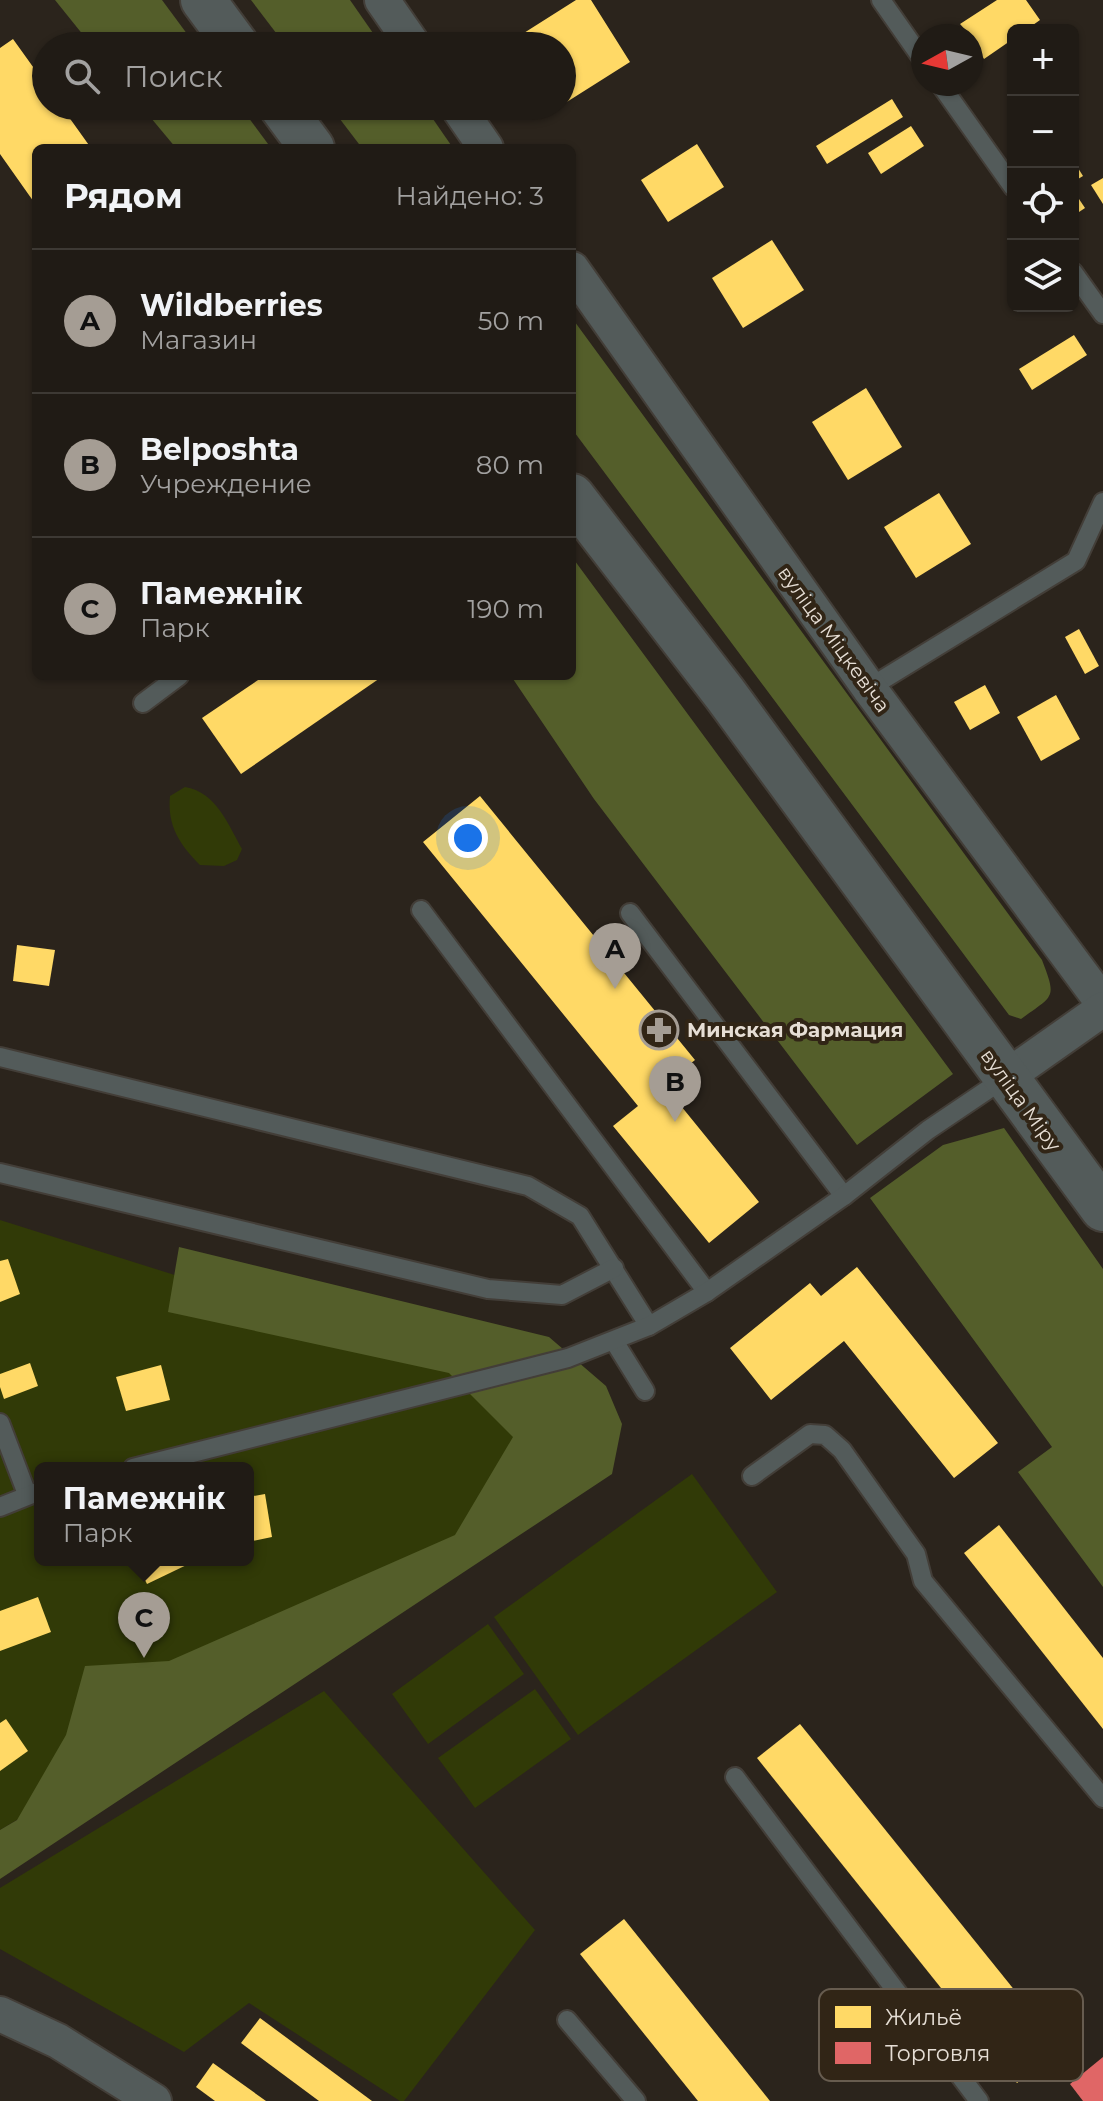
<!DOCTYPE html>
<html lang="ru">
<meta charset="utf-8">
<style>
:root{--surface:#201b15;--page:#2d2822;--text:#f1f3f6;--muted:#a2a1a0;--line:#3d3934;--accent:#a59d94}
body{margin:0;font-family:Montserrat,sans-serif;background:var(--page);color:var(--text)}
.controls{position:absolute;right:24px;top:24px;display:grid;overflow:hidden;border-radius:12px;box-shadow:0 2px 6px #0004}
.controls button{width:72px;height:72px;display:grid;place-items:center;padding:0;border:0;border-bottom:2px solid var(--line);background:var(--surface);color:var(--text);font:40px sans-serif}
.compass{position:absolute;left:911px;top:24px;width:72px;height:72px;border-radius:50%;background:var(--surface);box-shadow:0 2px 6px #0004;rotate:262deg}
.you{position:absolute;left:468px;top:838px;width:28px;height:28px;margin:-20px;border:6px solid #fff;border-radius:50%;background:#1a73e8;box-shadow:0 0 0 12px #1a73e833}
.badge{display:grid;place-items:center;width:52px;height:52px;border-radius:50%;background:var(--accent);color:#111;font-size:26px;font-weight:700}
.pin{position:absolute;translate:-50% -66px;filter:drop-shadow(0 2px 4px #0008)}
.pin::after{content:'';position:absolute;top:42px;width:28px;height:24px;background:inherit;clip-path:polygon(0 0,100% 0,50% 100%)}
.popup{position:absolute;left:34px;top:1462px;width:220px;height:104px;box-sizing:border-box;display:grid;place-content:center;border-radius:12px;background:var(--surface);filter:drop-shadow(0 2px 6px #0005);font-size:26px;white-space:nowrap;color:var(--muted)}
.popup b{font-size:30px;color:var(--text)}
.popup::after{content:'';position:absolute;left:50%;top:100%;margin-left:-16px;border:16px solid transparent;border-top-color:var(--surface)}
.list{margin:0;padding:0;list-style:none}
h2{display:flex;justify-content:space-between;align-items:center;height:104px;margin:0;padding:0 32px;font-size:34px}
h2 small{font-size:26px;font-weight:400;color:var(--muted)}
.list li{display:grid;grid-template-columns:52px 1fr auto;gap:24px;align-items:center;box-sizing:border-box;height:144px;padding:0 32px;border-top:2px solid var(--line)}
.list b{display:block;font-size:30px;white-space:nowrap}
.list p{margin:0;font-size:26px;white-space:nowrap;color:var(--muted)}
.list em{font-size:26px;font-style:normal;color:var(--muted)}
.icon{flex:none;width:44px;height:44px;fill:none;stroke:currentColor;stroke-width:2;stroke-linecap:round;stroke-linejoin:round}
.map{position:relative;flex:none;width:1103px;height:2101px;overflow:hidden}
.search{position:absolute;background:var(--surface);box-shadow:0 2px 6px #0004;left:32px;top:32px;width:544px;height:88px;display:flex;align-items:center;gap:20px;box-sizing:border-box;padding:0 28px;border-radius:44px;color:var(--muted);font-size:30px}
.panel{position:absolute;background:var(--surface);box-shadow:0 2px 6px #0004;left:32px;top:144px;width:544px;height:536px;border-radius:12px}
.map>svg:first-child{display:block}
.green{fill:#313a07;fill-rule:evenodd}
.forest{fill:#545e2a}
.homes{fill:#ffd966}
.shops{fill:#e06666}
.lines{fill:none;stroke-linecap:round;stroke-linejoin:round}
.service-casing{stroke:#433e38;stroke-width:22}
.minor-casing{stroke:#433e38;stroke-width:38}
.tertiary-casing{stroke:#433e38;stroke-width:48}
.service{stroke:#535b5a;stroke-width:18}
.minor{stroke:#535b5a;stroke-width:34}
.tertiary{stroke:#535b5a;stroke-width:44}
.labels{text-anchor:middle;stroke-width:8;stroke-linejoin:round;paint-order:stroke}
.street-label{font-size:20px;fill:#e6ded5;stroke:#312516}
.poi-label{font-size:20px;font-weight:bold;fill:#e6ded5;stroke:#312516;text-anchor:start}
.key{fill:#312516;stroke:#675c4f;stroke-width:2}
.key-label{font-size:22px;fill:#e6ded5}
</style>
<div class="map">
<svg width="1103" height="2101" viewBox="0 0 1103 2101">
<rect width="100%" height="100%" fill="#2b241c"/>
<g class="green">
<path d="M 185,787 C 216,792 228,824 242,849 L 237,860 L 224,866 L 200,865 C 180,845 167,826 170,796 Z"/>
<path d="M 0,1220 L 505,1379 L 558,1495 L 0,1830 ZM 40,1468 L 248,1468 L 248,1560 L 40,1560 Z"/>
<path d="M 692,1474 L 777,1592 L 578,1735 L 494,1617 Z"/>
<path d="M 488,1624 L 524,1674 L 428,1744 L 392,1694 Z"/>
<path d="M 535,1689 L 571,1739 L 475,1808 L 438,1758 Z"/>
<path d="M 324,1691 L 535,1930 L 404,2101 L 400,2101 L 249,2003 L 184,2052 L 0,1949 L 0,1888 Z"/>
</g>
<g class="forest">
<path d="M 55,0 L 162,0 L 196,46 L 92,46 Z"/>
<path d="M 251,0 L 350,0 L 382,46 L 286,46 Z"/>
<path d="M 141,106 L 240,106 L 271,148 L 176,148 Z"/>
<path d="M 330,106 L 424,106 L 453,148 L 362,148 Z"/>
<path d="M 572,318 L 1042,960 C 1057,999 1054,995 1021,1019 L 1009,1015 L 572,429 Z"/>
<path d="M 572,557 L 953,1074 L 857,1145 L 594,799 L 511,676 L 572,676 Z"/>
<path d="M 1004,1128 L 1103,1269 L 1103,1587 L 1018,1472 L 1052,1447 L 870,1198 L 943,1145 Z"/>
<path d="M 179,1247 L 549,1337 L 606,1386 L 622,1424 L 612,1474 L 0,1879 L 0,1830 L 17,1820 L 66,1735 L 85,1666 L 169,1661 L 455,1535 L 513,1437 L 449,1373 L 168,1312 Z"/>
</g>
<g class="homes">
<path d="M 576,0 L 591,0 L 630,62 L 562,105 L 562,46 L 521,46 L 516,38 Z"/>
<path d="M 997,0 L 1026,0 L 1040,20 L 1026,30 L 1013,30 L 1013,39 L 984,59 L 971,36 L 960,24 Z"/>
<path d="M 13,39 L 46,85 L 46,106 L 61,106 L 91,148 L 36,148 L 36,205 L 0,154 L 0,48 Z"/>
<path d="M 892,99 L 903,117 L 827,164 L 816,146 Z"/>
<path d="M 911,126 L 924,146 L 881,174 L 868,153 Z"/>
<path d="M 697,144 L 724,187 L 668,222 L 641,180 Z"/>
<path d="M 1073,160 L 1083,176 L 1073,182 Z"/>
<path d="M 1103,178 L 1103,204 L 1091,185 Z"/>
<path d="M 1073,190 L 1085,208 L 1073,216 Z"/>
<path d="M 772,240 L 804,290 L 743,328 L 712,278 Z"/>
<path d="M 1074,335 L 1087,355 L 1032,390 L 1019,369 Z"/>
<path d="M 866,388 L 902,447 L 848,480 L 812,422 Z"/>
<path d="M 939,493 L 971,544 L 916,578 L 884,527 Z"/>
<path d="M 1079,629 L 1099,666 L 1085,674 L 1065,637 Z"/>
<path d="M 264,676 L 383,676 L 241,774 L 202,718 Z"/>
<path d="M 985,685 L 1000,713 L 970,730 L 954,702 Z"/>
<path d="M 1056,695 L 1080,739 L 1041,761 L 1017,717 Z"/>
<path d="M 480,796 L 695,1060 L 664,1085 L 759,1202 L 709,1243 L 613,1126 L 638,1106 L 423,842 Z"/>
<path d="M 17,945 L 55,950 L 49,986 L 13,981 Z"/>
<path d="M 8,1259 L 20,1294 L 0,1302 L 0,1261 Z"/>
<path d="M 857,1267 L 998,1443 L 954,1478 L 844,1341 L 771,1400 L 730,1348 L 810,1283 L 821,1296 Z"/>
<path d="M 30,1363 L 38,1386 L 4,1399 L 0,1387 L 0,1374 Z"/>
<path d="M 161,1365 L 170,1400 L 126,1411 L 116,1377 Z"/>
<path d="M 265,1494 L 272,1537 L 248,1542 L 248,1497 Z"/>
<path d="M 999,1525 L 1103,1658 L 1103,1729 L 964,1553 Z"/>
<path d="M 135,1560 L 197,1560 L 147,1584 Z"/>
<path d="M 38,1597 L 51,1632 L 0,1651 L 0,1611 Z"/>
<path d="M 6,1719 L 28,1751 L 0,1771 L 0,1723 Z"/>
<path d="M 800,1724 L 1061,2048 L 1017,2083 L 757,1758 Z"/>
<path d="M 624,1919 L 770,2101 L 698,2101 L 580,1954 Z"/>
<path d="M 260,2018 L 372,2101 L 319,2101 L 241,2043 Z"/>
<path d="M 213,2063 L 266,2101 L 215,2101 L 196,2087 Z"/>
</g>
<path class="shops" d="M 1103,2057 L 1103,2101 L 1083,2101 L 1070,2084 Z"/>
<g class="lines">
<defs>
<g id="service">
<path d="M 881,0 L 923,60"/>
<path d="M 940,84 L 1013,187"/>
<path d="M 1073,272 L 1103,314"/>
<path d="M 869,688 L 1076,561 L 1103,502"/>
<path d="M 143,703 L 179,676"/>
<path d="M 421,910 L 707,1292"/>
<path d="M 630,913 L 844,1196"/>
<path d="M 0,1057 L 528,1186 L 580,1216 L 649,1326"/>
<path d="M 0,1173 L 488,1289 L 562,1295 L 614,1268"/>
<path d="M 614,1341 L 645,1391"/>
<path d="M 0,1423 L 27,1494"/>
<path d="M 133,1468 L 568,1358 L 649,1326 L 707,1292 L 844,1196 L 928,1130 L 1005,1078"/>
<path d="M 752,1476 L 810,1434 L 825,1435 L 842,1450 L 916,1554 L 923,1581 L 1103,1798"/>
<path d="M 0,1507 L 40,1491"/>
<path d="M 735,1777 L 979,2101"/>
<path d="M 567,2020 L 636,2101"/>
</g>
<g id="minor">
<path d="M 382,0 L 414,46"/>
<path d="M 457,106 L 486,148"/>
<path d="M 572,269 L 869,688 L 1103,1003"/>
<path d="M 1005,1078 L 1103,1009"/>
<path d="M 0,2014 L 58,2041 L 154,2101"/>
</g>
<g id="tertiary">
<path d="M 203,0 L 237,46"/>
<path d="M 281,106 L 312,148"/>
<path d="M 572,496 L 725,694 L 1103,1209"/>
</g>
</defs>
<use href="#service" class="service-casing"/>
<use href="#minor" class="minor-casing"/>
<use href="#tertiary" class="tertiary-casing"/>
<use href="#service" class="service"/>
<use href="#minor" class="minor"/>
<use href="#tertiary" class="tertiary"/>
</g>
<defs>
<symbol id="pharmacy-ring" viewBox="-11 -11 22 22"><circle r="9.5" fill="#312516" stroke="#a59d94" stroke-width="1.5"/><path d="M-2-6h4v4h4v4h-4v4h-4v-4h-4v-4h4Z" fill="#a59d94"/></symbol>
</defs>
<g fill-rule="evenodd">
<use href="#pharmacy-ring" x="637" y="1008" width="44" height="44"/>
</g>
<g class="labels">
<g class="street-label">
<text transform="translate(834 639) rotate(54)" y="7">вуліца Міцкевіча</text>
<text transform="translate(1021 1100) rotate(54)" y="7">вуліца Міру</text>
</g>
<g class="poi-label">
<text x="687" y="1037">Минская Фармация</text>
</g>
</g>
<rect x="819" y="1989" width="264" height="92" rx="12" class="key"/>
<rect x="835" y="2006" width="36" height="22" fill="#ffd966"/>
<rect x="835" y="2042" width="36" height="22" fill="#e06666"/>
<g class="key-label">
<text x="885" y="2025">Жильё</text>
<text x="885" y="2061">Торговля</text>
</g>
</svg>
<div class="controls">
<button>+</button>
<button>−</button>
<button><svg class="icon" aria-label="locate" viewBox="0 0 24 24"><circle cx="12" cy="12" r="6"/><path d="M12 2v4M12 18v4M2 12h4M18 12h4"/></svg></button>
<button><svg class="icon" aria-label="layers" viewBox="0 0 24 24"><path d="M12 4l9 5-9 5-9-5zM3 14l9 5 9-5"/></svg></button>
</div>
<svg class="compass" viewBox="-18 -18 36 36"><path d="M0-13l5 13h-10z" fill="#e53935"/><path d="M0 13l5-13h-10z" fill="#a2a1a0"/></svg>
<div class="you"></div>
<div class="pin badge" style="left:615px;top:989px">A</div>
<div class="pin badge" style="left:675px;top:1122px">B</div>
<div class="pin badge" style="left:144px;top:1658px">C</div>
<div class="popup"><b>Памежнік</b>Парк</div>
<div class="search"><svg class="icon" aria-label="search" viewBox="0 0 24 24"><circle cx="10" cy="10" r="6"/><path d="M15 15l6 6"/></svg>Поиск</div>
<section class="panel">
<h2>Рядом<small>Найдено: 3</small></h2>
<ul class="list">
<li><span class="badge">A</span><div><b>Wildberries</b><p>Магазин</p></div><em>50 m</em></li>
<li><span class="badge">B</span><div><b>Belposhta</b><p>Учреждение</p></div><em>80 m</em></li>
<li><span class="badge">C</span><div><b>Памежнік</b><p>Парк</p></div><em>190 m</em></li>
</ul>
</section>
</div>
